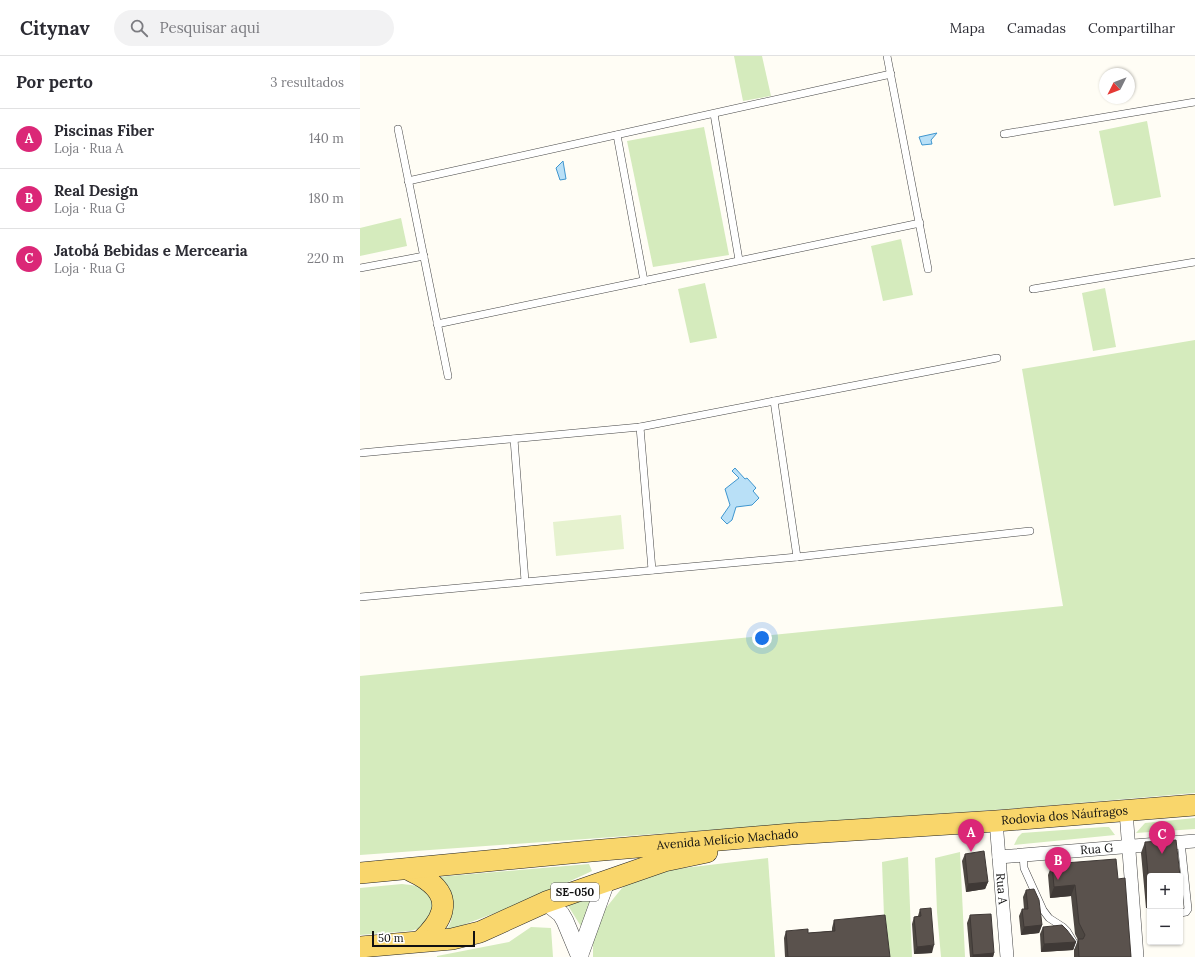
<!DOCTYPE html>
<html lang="pt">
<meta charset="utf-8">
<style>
:root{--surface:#fff;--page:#f2f2f3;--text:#2b2b33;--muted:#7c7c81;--line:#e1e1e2;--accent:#db2777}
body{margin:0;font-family:Lora,serif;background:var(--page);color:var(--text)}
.controls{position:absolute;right:12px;bottom:12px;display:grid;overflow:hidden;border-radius:4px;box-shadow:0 1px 3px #0004}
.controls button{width:36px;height:36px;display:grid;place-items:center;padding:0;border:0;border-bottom:1px solid var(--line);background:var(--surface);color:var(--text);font:20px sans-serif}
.compass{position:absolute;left:739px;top:12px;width:36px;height:36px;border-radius:50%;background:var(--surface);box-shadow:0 1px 3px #0004;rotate:228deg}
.scale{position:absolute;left:12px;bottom:10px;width:103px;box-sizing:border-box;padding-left:4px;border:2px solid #111;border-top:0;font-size:11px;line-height:14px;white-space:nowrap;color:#111;-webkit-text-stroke:3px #fff;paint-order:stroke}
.you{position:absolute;left:402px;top:582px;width:14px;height:14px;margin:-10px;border:3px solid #fff;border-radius:50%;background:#1a73e8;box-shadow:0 0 0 6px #1a73e833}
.badge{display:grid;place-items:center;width:26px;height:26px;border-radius:50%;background:var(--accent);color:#fff;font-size:13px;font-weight:700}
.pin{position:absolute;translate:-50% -33px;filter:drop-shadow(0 1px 2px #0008)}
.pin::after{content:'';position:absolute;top:21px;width:14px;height:12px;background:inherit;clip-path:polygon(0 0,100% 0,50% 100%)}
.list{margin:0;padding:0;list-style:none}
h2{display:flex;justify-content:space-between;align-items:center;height:52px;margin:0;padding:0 16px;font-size:17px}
h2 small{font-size:13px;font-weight:400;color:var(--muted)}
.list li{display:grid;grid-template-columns:26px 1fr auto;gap:12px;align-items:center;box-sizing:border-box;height:60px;padding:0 16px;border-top:1px solid var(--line)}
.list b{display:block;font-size:15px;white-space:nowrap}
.list p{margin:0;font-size:13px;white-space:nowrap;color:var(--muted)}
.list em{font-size:13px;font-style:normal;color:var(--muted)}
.icon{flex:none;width:22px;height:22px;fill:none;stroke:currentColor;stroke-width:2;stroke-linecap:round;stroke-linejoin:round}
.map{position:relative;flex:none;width:835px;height:901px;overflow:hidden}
header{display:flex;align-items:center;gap:24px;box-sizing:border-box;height:56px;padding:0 20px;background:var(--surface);border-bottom:1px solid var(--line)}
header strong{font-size:19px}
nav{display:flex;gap:22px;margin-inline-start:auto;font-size:14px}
.search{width:280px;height:36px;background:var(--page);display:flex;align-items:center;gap:10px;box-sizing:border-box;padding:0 14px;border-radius:22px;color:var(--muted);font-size:15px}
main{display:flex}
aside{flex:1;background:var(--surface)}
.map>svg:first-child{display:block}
.green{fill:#d5ebbd}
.pitch{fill:#e6f2cf}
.water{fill:#b9e0f7;stroke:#3f96cf}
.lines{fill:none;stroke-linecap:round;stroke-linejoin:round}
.service-casing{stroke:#444;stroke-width:8}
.minor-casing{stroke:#444;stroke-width:14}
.tertiary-casing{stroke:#444;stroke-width:18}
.primary-casing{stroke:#222;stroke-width:22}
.service{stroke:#fff;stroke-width:7}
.minor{stroke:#fff;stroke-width:13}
.tertiary{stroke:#fff;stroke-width:17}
.primary{stroke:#f9d66b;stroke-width:21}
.wall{fill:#4d4742}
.shaded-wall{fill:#3f3936}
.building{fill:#5a524d;stroke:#3f3936}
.labels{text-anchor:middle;stroke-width:4;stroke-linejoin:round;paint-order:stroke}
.shield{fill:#fff;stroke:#585858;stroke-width:1}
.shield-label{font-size:11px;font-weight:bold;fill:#111}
.street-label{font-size:12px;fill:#111;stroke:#fff}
</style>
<header>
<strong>Citynav</strong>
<div class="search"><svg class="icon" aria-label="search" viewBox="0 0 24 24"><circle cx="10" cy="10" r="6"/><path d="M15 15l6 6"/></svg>Pesquisar aqui</div>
<nav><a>Mapa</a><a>Camadas</a><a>Compartilhar</a></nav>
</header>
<main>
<aside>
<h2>Por perto<small>3 resultados</small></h2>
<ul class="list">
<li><span class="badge">A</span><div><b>Piscinas Fiber</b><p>Loja · Rua A</p></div><em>140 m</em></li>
<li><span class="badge">B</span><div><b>Real Design</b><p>Loja · Rua G</p></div><em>180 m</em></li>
<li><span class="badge">C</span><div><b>Jatobá Bebidas e Mercearia</b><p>Loja · Rua G</p></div><em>220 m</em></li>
</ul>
</aside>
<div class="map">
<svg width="835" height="901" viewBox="0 0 835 901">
<rect width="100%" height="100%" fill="#fffdf5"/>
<g class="green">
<path d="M 374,0 L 402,0 L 411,40 L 383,45 Z"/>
<path d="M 787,65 L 801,141 L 754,150 L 739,75 Z"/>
<path d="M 344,71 L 369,199 L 293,211 L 267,85 Z"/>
<path d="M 41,162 L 47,190 L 0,200 L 0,172 Z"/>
<path d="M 541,183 L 553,239 L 523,245 L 511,190 Z"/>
<path d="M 345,227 L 357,282 L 330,287 L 318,233 Z"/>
<path d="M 745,232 L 756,291 L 733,295 L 722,237 Z"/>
<path d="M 835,284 L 835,737 L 660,752 L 0,799 L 0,620 L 703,550 L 662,313 Z"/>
<path d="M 835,762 L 835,773 L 776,777 L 785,767 Z"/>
<path d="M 744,771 L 749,771 L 755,779 L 654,789 L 658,781 L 662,777 Z"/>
<path d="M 600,796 L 605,901 L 581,901 L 577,856 L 575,802 Z"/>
<path d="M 548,801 L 552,901 L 528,901 L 524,860 L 522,806 Z"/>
<path d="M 408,802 L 415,901 L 233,901 L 233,883 L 245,853 L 262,832 L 270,826 L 307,814 Z"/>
<path d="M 229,808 L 232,815 L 165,846 L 84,876 C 101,860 85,838 77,821 Z"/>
<path d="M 42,828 C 64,830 68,832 75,853 L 61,872 L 50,875 L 0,879 L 0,832 Z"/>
<path d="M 235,835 L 222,872 L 207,848 Z"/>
<path d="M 171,871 L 191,872 L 193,901 L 77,901 L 77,900 L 149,886 Z"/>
</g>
<path class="pitch" d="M 261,459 L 264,493 L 196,500 L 193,466 Z"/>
<g class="water">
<path d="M 577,77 L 571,84 L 572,88 L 562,89 L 559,81 Z"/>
<path d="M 203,105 L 206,123 L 200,124 L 196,112 Z"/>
<path d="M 375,412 L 385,423 L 387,422 L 396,432 L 393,435 L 399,442 L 392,449 L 376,451 L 372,464 L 367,468 L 361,462 L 370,449 L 365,433 L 379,422 L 372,415 Z"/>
</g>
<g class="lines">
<defs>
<g id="service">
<path d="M 527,0 L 568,213"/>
<path d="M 354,58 L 379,204"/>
<path d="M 38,73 L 88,320"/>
<path d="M 644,78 L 835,46"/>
<path d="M 257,79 L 284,225"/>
<path d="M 48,125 L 531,18"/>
<path d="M 0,212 L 64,200"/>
<path d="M 673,233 L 835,206"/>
<path d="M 77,268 L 560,167"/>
<path d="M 414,345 L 437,501"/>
<path d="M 280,371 L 292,514"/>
<path d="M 154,383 L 165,525"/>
<path d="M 0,397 L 280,371 L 637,302"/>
<path d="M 0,541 L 437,501 L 670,475"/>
<path d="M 663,799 L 664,812 L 683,854 L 689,862 L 703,871 L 707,875 L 716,890"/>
<path d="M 820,857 L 826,856 L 828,853 L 821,786"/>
</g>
<g id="minor">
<path d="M 766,755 L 777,901"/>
<path id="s1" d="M 636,765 L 647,901"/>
<path id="s2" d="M 639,801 L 835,785"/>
</g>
<g id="tertiary">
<path d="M 186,846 L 201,858 L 205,865 L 220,901"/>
<path d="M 220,898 L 246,826"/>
</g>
<g id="primary">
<path d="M 48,813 C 54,817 61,819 67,824 C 95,844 81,866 61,885"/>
<path id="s3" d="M 0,817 L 231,795 L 431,778 L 636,765 L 835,749"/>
<path d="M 0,891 L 92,883 L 120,876 L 186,846 L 304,805 L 347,796"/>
</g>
</defs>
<use href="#service" class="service-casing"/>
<use href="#minor" class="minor-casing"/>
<use href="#tertiary" class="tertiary-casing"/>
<use href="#primary" class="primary-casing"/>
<use href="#service" class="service"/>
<use href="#minor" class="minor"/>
<use href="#tertiary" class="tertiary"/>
<use href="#primary" class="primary"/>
</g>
<g class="wall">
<path d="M 785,786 L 790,820 L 790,852 L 786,852 L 781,797 Z"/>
<path d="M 605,798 L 628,826 L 625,833 L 606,836 L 602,805 Z"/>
<path d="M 692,808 L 758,823 L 771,901 L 714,901 L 714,894 L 718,884 L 715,878 L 711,840 L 690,842 L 688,819 Z"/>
<path d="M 666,834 L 682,869 L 679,877 L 661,879 L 659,860 L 662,853 L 664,853 L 663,841 Z"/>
<path d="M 560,853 L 572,897 L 554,898 L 552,868 L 554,861 L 558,860 Z"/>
<path d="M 610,859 L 634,897 L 633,901 L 610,901 L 607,867 Z"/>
<path d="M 474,864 L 530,901 L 425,901 L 424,882 L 426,875 L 448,877 L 472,875 L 472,872 Z"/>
<path d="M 683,871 L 716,886 L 713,894 L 681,896 L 680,878 Z"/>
</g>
<g class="shaded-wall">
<path d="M 628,826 L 625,833 L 606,836 L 608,828 Z"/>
<path d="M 715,829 L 711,840 L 690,842 L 694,831 Z"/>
<path d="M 790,842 L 790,852 L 786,852 Z"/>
<path d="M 682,869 L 679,877 L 661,879 L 664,871 Z"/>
<path d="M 716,886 L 713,894 L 681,896 L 684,888 Z"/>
<path d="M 574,889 L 572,897 L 554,898 L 557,891 Z"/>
<path d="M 634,897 L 633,901 L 612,901 L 613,899 Z"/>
</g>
<g class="building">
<path d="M 816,784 L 820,820 L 790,820 L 790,839 L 785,786 Z"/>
<path d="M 624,795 L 628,826 L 608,828 L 605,798 Z"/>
<path d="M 756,803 L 758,823 L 765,822 L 771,901 L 719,901 L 718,883 L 723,883 L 725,879 L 719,867 L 715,829 L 694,831 L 692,808 Z"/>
<path d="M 820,823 L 822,839 L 820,839 Z"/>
<path d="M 674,833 L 679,844 L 682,869 L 664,871 L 662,853 L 668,853 L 666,834 Z"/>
<path d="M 571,852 L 574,889 L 557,891 L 554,861 L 561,860 L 560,853 Z"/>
<path d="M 631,858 L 634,897 L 613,899 L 610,859 Z"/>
<path d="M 525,859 L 530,901 L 428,901 L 426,875 L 448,873 L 448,877 L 475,875 L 474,864 Z"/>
<path d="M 702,869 L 707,874 L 716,886 L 684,888 L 683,871 Z"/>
</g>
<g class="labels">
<rect class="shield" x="191" y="827" width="48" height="18" rx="3"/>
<g class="shield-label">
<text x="215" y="840">SE-050</text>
</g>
<g class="street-label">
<text dy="4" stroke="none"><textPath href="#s3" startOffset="707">Rodovia dos Náufragos</textPath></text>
<text dy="4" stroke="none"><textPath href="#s3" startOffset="369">Avenida Melício Machado</textPath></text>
<text dy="4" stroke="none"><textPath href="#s2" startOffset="98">Rua G</textPath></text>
<text dy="4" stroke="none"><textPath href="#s1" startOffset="68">Rua A</textPath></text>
</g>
</g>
</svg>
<div class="controls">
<button>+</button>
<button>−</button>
</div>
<svg class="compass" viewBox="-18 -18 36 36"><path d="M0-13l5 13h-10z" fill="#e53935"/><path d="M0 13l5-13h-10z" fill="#7c7c81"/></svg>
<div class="scale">50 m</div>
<div class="you"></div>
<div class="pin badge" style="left:611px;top:796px">A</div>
<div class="pin badge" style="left:698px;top:824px">B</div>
<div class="pin badge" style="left:802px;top:798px">C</div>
</div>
</main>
